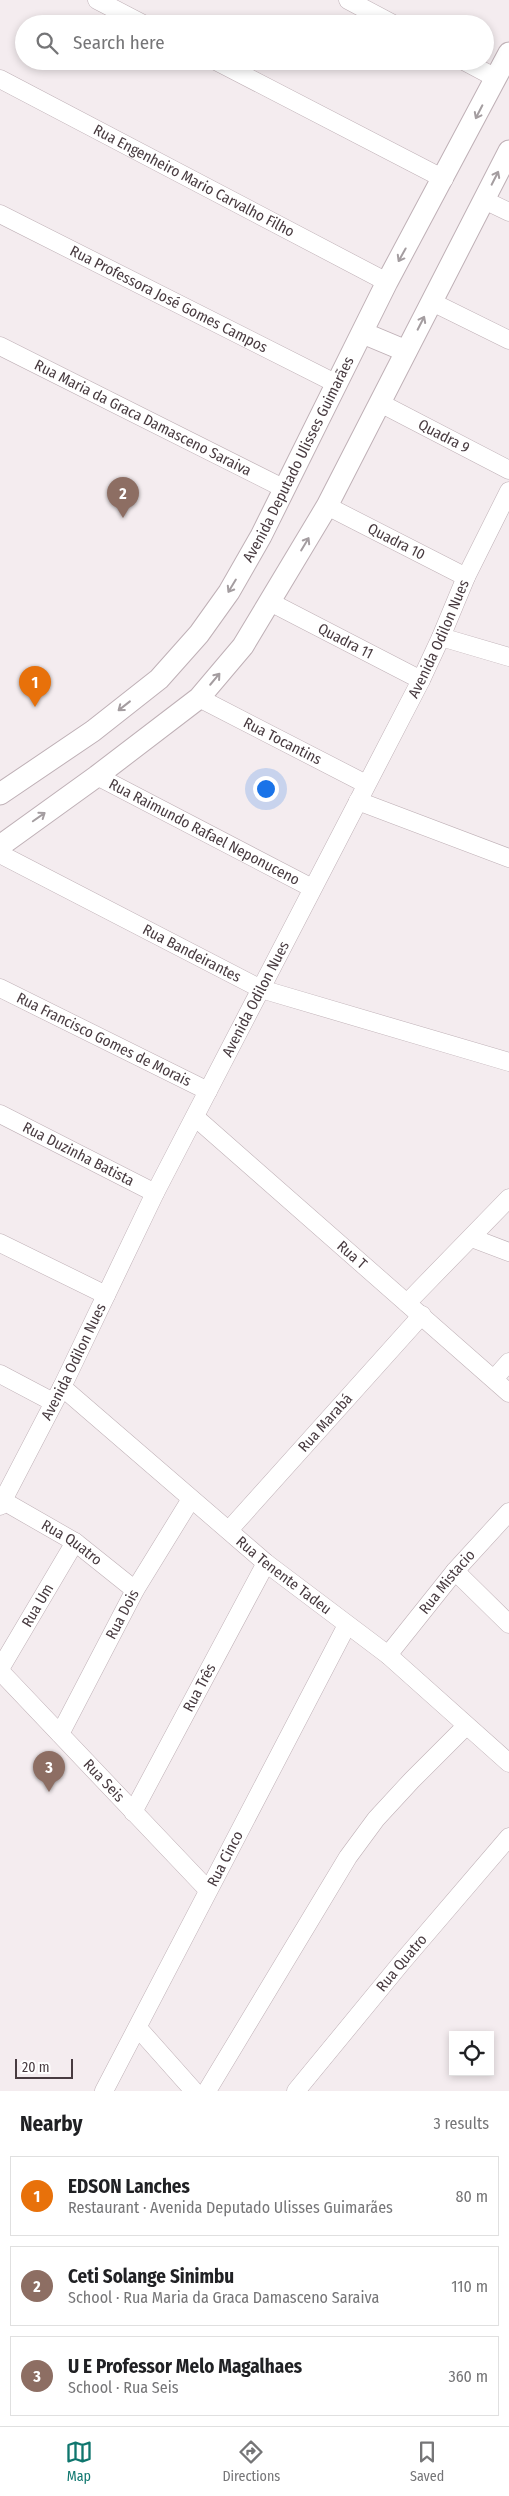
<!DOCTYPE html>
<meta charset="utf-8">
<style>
:root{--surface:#fff;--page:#f6f6f6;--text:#202124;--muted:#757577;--line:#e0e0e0;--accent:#0f766e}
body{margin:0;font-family:"Fira Sans Condensed",sans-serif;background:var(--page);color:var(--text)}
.controls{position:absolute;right:15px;bottom:15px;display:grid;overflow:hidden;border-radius:0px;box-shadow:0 2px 8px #0003}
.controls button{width:45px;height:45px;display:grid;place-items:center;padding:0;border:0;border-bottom:1px solid var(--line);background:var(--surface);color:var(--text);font:25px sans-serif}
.scale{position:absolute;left:15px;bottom:12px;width:58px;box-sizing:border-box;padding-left:5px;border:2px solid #483b40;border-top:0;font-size:14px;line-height:18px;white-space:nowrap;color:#483b40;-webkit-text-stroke:4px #fff;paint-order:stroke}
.you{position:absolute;left:265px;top:788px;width:18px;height:18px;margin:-12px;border:4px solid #fff;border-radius:50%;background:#1a73e8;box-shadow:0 0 0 8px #1a73e833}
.badge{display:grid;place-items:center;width:32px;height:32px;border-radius:50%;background:var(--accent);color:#fff;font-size:16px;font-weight:700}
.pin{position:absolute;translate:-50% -41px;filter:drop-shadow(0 1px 2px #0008)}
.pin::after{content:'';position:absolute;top:26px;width:18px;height:15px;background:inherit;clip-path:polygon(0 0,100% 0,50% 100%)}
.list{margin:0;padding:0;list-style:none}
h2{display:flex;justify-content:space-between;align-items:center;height:65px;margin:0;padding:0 20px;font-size:21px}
h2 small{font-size:16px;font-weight:400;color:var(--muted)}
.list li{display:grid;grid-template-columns:32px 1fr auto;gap:15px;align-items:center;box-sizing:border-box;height:80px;margin:0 10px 10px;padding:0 10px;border:1px solid var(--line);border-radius:0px}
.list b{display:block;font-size:19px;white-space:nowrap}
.list p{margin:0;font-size:16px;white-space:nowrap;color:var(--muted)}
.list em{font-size:16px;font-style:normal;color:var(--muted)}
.icon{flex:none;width:28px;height:28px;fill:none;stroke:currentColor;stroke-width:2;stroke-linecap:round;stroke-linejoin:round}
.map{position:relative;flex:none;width:509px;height:2091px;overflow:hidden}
.search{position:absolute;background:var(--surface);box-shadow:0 2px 8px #0003;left:15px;right:15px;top:15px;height:55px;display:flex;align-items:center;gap:12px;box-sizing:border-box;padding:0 18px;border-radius:28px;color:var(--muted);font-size:19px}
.sheet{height:335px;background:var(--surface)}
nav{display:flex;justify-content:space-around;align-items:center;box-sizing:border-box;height:70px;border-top:1px solid var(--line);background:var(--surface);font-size:14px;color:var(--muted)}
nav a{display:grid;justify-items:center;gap:2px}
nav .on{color:var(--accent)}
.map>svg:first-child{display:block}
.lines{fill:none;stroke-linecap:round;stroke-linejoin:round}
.minor-casing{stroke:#bfb0b6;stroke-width:19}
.tertiary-casing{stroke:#bfb0b6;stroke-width:23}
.minor{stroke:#fff;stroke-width:18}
.tertiary{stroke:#fff;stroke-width:21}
.oneway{stroke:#a49da0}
.labels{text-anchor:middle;stroke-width:5;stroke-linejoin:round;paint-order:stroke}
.street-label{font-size:15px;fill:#483b40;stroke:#fff}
</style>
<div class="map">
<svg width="509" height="2091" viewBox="0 0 509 2091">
<rect width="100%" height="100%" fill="#f4ecef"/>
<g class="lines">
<defs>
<g id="minor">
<path d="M 97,0 L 143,24"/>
<path d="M 348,0 L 393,24"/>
<path d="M 216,61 L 444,179"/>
<path d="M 464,61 L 496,78"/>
<path id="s1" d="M 0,79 L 387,282"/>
<path d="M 484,200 L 509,212"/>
<path id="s2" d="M 0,214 L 337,384"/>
<path d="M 432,302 L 509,340"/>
<path id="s3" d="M 0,346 L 285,489"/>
<path id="s4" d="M 380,403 L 509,470"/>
<path id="s5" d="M 327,506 L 466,577"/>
<path id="s6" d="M 270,602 L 421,680"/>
<path d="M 441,637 L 509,657"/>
<path id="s7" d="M 199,698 L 366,784"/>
<path id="s8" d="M 97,776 L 312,888"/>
<path d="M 358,801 L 509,858"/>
<path id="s9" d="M 0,854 L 261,989 L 509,1062"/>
<path id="s10" d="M 0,988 L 208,1091"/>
<path id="s11" d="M 0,1114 L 155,1193"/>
<path id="s12" d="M 195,1117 L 509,1393"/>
<path d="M 472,1238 L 509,1252"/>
<path d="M 0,1243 L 106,1295"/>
<path d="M 407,1303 L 509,1198"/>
<path d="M 0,1374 L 53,1402"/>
<path d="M 494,1379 L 509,1362"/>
<path id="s13" d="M 62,1387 L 266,1563 L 388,1655 L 509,1763"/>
<path id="s14" d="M 0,1499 L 75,1542 L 135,1590"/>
<path id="s15" d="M 0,1506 L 62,1387 L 155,1193 L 421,680 L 441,637 L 466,577 L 509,491"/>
<path id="s16" d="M 229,1530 L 422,1315"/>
<path d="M 455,1571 L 509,1624"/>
<path id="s17" d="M 388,1655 L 455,1571 L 509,1512"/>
<path id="s18" d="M 0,1669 L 75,1542"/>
<path id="s19" d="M 0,1671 L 208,1890"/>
<path id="s20" d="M 60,1734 L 135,1590 L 191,1499"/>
<path id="s21" d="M 133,1812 L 266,1563"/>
<path d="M 138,2028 L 194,2091"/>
<path id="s22" d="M 104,2091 L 347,1625"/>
<path d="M 207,2091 L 348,1857 L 376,1819 L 412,1780 L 466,1726"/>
<path id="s23" d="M 296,2091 L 402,1962 L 509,1837"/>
</g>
<g id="tertiary">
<path d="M 363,333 L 406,351"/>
<path id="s24" d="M 0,794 L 93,731 L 159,679 L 199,634 L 229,592 L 261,536 L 387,282 L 509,53"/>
<path d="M 0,846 L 97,776 L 199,698 L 243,646 L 327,506 L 509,151"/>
</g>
</defs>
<use href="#minor" class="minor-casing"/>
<use href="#tertiary" class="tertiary-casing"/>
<use href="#minor" class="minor"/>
<use href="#tertiary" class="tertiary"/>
</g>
<defs><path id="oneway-shaft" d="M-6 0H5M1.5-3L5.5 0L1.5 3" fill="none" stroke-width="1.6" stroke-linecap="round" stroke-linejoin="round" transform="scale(1.25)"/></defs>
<g class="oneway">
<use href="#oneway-shaft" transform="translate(479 112) rotate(117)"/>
<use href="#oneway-shaft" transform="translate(495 178) rotate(-63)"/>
<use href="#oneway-shaft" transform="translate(402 255) rotate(119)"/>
<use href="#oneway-shaft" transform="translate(421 323) rotate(-63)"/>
<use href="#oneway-shaft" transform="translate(305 544) rotate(-59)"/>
<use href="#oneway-shaft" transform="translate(232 586) rotate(121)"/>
<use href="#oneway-shaft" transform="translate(215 679) rotate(-50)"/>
<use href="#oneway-shaft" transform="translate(124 706) rotate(142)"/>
<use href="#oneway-shaft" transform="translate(39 817) rotate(-35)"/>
</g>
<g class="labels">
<g class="street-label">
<text dy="5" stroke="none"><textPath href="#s1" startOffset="219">Rua Engenheiro Mario Carvalho Filho</textPath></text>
<text dy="5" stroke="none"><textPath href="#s2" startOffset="189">Rua Professora José Gomes Campos</textPath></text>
<text dy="5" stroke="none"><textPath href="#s3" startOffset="160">Rua Maria da Graca Damasceno Saraiva</textPath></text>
<text dy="5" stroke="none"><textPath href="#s4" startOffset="72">Quadra 9</textPath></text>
<text dy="5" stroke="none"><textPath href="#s24" startOffset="458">Avenida Deputado Ulisses Guimarães</textPath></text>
<text dy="5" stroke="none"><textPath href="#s5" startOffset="78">Quadra 10</textPath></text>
<text dy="5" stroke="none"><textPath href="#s15" startOffset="972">Avenida Odilon Nues</textPath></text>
<text dy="5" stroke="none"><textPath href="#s6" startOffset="85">Quadra 11</textPath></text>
<text dy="5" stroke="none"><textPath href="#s7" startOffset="94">Rua Tocantins</textPath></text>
<text dy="5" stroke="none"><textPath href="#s8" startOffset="121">Rua Raimundo Rafael Neponuceno</textPath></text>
<text dy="5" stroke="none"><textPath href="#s9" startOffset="216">Rua Bandeirantes</textPath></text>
<text dy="5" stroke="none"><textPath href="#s15" startOffset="568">Avenida Odilon Nues</textPath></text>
<text dy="5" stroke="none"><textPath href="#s10" startOffset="116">Rua Francisco Gomes de Morais</textPath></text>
<text dy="5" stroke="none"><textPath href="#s11" startOffset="88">Rua Duzinha Batista</textPath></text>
<text dy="5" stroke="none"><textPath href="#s12" startOffset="209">Rua T</textPath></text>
<text dy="5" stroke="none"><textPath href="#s15" startOffset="162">Avenida Odilon Nues</textPath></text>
<text dy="5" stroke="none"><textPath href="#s16" startOffset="144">Rua Marabá</textPath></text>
<text dy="5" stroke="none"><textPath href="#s14" startOffset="84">Rua Quatro</textPath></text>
<text dy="5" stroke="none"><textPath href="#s13" startOffset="291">Rua Tenente Tadeu</textPath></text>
<text dy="5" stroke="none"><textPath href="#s17" startOffset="94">Rua Mistacio</textPath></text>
<text dy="5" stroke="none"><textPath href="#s18" startOffset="74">Rua Um</textPath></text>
<text dy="5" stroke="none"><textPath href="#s20" startOffset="135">Rua Dois</textPath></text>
<text dy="5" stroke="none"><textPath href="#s21" startOffset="141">Rua Três</textPath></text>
<text dy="5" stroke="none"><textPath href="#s19" startOffset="151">Rua Seis</textPath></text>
<text dy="5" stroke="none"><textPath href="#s22" startOffset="262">Rua Cinco</textPath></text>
<text dy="5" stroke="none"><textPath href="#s23" startOffset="166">Rua Quatro</textPath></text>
</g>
</g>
</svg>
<div class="controls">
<button><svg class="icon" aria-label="locate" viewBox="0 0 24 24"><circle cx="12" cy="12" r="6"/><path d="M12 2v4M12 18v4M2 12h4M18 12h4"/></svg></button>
</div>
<div class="scale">20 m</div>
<div class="you"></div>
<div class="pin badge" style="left:35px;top:707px;background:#e8710a">1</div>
<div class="pin badge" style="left:123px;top:518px;background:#8d6e63">2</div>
<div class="pin badge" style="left:49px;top:1792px;background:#8d6e63">3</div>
<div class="search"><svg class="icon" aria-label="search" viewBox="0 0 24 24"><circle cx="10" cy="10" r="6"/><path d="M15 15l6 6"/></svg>Search here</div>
</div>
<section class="sheet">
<h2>Nearby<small>3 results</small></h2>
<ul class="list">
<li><span class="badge" style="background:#e8710a">1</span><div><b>EDSON Lanches</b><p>Restaurant · Avenida Deputado Ulisses Guimarães</p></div><em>80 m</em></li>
<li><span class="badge" style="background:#8d6e63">2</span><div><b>Ceti Solange Sinimbu</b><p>School · Rua Maria da Graca Damasceno Saraiva</p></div><em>110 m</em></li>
<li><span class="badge" style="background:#8d6e63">3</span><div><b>U E Professor Melo Magalhaes</b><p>School · Rua Seis</p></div><em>360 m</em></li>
</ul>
</section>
<nav>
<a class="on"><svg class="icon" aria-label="map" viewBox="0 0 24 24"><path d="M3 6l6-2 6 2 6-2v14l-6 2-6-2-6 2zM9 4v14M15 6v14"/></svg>Map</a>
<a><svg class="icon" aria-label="directions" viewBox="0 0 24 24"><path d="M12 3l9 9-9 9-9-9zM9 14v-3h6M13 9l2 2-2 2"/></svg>Directions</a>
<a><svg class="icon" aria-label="saved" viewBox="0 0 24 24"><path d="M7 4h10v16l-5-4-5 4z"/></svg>Saved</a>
</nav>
